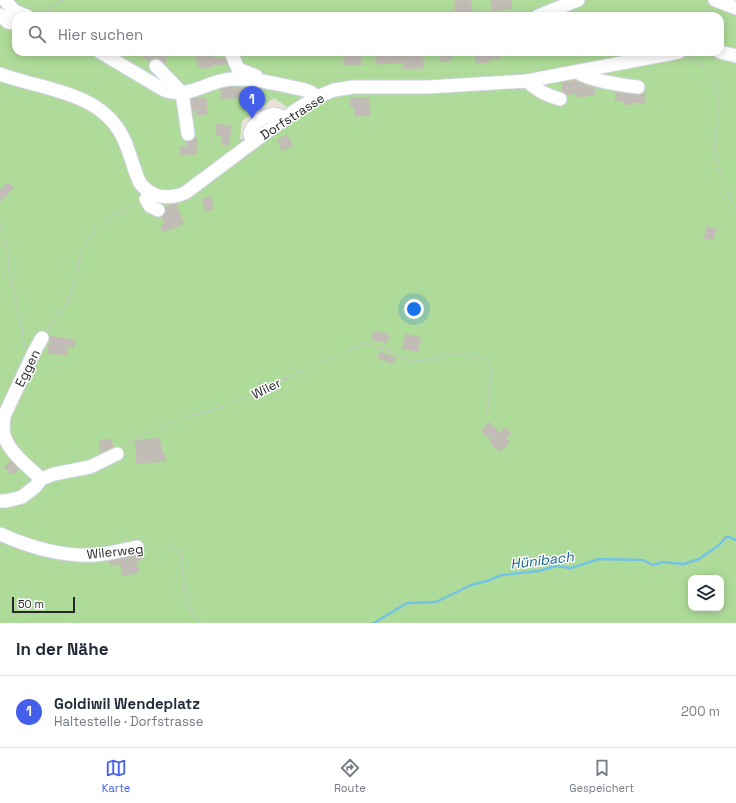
<!DOCTYPE html>
<html lang="de">
<meta charset="utf-8">
<style>
:root{--surface:#fff;--page:#f6f6f7;--text:#1f2937;--muted:#747a83;--line:#e0e1e3;--accent:#4460ea}
body{margin:0;font-family:"Space Grotesk",sans-serif;background:var(--page);color:var(--text)}
.controls{position:absolute;right:12px;bottom:12px;display:grid;overflow:hidden;border-radius:8px;box-shadow:0 2px 10px #0003}
.controls button{width:36px;height:36px;display:grid;place-items:center;padding:0;border:0;border-bottom:1px solid var(--line);background:var(--surface);color:var(--text);font:20px sans-serif}
.scale{position:absolute;left:12px;bottom:10px;width:63px;box-sizing:border-box;padding-left:4px;border:2px solid #272727;border-top:0;font-size:11px;line-height:14px;white-space:nowrap;color:#272727;-webkit-text-stroke:3px #fff;paint-order:stroke}
.you{position:absolute;left:414px;top:309px;width:14px;height:14px;margin:-10px;border:3px solid #fff;border-radius:50%;background:#1a73e8;box-shadow:0 0 0 6px #1a73e833}
.badge{display:grid;place-items:center;width:26px;height:26px;border-radius:50%;background:var(--accent);color:#fff;font-size:13px;font-weight:700}
.pin{position:absolute;translate:-50% -33px;filter:drop-shadow(0 1px 2px #0008)}
.pin::after{content:'';position:absolute;top:21px;width:14px;height:12px;background:inherit;clip-path:polygon(0 0,100% 0,50% 100%)}
.list{margin:0;padding:0;list-style:none}
h2{display:flex;justify-content:space-between;align-items:center;height:52px;margin:0;padding:0 16px;font-size:17px}
h2 small{font-size:13px;font-weight:400;color:var(--muted)}
.list li{display:grid;grid-template-columns:26px 1fr auto;gap:12px;align-items:center;box-sizing:border-box;height:72px;padding:0 16px;border-top:1px solid var(--line)}
.list b{display:block;font-size:15px;white-space:nowrap}
.list p{margin:0;font-size:13px;white-space:nowrap;color:var(--muted)}
.list em{font-size:13px;font-style:normal;color:var(--muted)}
.icon{flex:none;width:22px;height:22px;fill:none;stroke:currentColor;stroke-width:2;stroke-linecap:round;stroke-linejoin:round}
.map{position:relative;flex:none;width:736px;height:623px;overflow:hidden}
.search{position:absolute;background:var(--surface);box-shadow:0 2px 10px #0003;left:12px;right:12px;top:12px;height:44px;display:flex;align-items:center;gap:10px;box-sizing:border-box;padding:0 14px;border-radius:12px;color:var(--muted);font-size:15px}
.sheet{height:124px;background:var(--surface)}
nav{display:flex;justify-content:space-around;align-items:center;box-sizing:border-box;height:56px;border-top:1px solid var(--line);background:var(--surface);font-size:11px;color:var(--muted)}
nav a{display:grid;justify-items:center;gap:2px}
nav .on{color:var(--accent)}
.map>svg:first-child{display:block}
.green{fill:#aedb99;fill-rule:evenodd}
.lines{fill:none;stroke-linecap:round;stroke-linejoin:round}
.stream{stroke:#73c4e4;stroke-width:2.5}
.building{fill:#c1bcb5;stroke:#c3beb3}
.minor-casing{stroke:#ced1df;stroke-width:15}
.path{stroke:#c3c3c3;stroke-width:1.5;stroke-dasharray:3 2;stroke-linecap:butt}
.minor{stroke:#fff;stroke-width:13}
.labels{text-anchor:middle;stroke-width:3;stroke-linejoin:round;paint-order:stroke}
.street-label{font-size:13px;fill:#272727;stroke:#fff}
.water-label{font-size:14px;font-style:italic;fill:#17618a;stroke:#fff}
</style>
<div class="map">
<svg width="736" height="623" viewBox="0 0 736 623">
<rect width="100%" height="100%" fill="#e8e2d9"/>
<path class="green" d="M 0,0 L 736,0 L 736,623 L 0,623 ZM 16,16 L 720,16 L 720,52 L 16,52 ZM 274,98 L 290,109 L 285,113 L 277,107 L 273,107 L 246,126 L 244,139 L 240,139 L 242,121 ZM 691,578 L 721,578 L 721,608 L 691,608 Z"/>
<g class="lines">
<path class="stream" d="M 374,623 L 407,603 L 436,602 L 471,585 L 487,581 L 502,575 L 539,571 L 556,566 L 571,568 L 599,559 L 643,560 L 653,565 L 663,562 L 684,564 L 699,559 L 719,545 L 726,537 L 729,537 L 736,540"/>
</g>
<g class="building">
<rect x="455" y="0" width="16" height="16"/>
<path d="M 491,0 L 511,0 L 512,8 L 493,11 Z"/>
<path d="M 134,52 L 159,52 L 167,57 L 164,63 L 158,58 L 152,58 L 150,61 Z"/>
<path d="M 196,52 L 211,52 L 211,57 L 213,56 L 214,59 L 225,58 L 227,64 L 212,65 L 212,67 L 204,68 L 204,66 L 198,67 Z"/>
<path d="M 350,52 L 361,52 L 361,65 L 344,65 L 344,53 Z"/>
<path d="M 376,52 L 393,53 L 393,55 L 409,54 L 409,52 L 418,52 L 418,54 L 423,54 L 423,68 L 404,69 L 404,63 L 376,64 Z"/>
<path d="M 439,52 L 451,52 L 452,60 L 440,62 Z"/>
<path d="M 475,52 L 501,52 L 501,58 L 489,59 L 489,62 L 476,63 Z"/>
<path d="M 575,80 L 579,82 L 579,84 L 582,83 L 588,87 L 594,87 L 595,95 L 577,97 L 577,93 L 567,95 L 563,92 L 562,83 Z"/>
<path d="M 233,87 L 237,87 L 237,89 L 257,88 L 257,96 L 222,99 L 221,89 Z"/>
<path d="M 616,92 L 637,95 L 646,94 L 645,103 L 633,102 L 633,105 L 624,104 L 624,101 L 615,101 Z"/>
<path d="M 206,98 L 207,114 L 197,115 L 196,110 L 193,111 L 191,99 Z"/>
<path d="M 350,98 L 369,98 L 370,115 L 355,116 L 354,107 L 351,107 Z"/>
<path d="M 217,124 L 231,126 L 229,145 L 221,144 L 222,136 L 216,135 Z"/>
<path d="M 287,135 L 293,145 L 282,151 L 277,140 Z"/>
<path d="M 195,138 L 197,138 L 196,154 L 180,155 L 180,147 L 187,147 L 187,142 L 193,140 Z"/>
<path d="M 8,182 L 14,188 L 0,201 L 0,190 Z"/>
<path d="M 210,196 L 214,208 L 206,211 L 202,199 Z"/>
<path d="M 176,204 L 184,224 L 163,232 L 161,225 L 165,224 L 162,217 L 165,213 L 165,207 Z"/>
<path d="M 707,227 L 716,228 L 713,240 L 704,238 Z"/>
<path d="M 374,331 L 389,335 L 387,343 L 372,339 Z"/>
<path d="M 406,334 L 421,338 L 418,352 L 402,348 Z"/>
<path d="M 50,336 L 75,340 L 74,348 L 67,347 L 66,355 L 48,353 Z"/>
<path d="M 381,352 L 396,358 L 392,364 L 378,358 Z"/>
<path d="M 489,422 L 500,433 L 505,428 L 511,433 L 506,438 L 510,442 L 500,452 L 490,443 L 492,441 L 481,431 Z"/>
<path d="M 159,438 L 163,455 L 165,455 L 166,461 L 137,464 L 135,441 Z"/>
<path d="M 111,439 L 113,447 L 101,452 L 99,441 Z"/>
<path d="M 11,461 L 19,469 L 14,474 L 12,473 L 11,474 L 4,467 Z"/>
<path d="M 139,555 L 141,560 L 136,561 L 139,572 L 123,576 L 120,563 L 111,566 L 110,561 Z"/>
</g>
<g class="lines">
<defs>
<g id="minor">
<path d="M 5,0 L 14,11 L 27,16"/>
<path d="M 715,0 L 736,8"/>
<path d="M 0,15 L 8,22 L 16,24"/>
<path d="M 538,16 L 578,0"/>
<path d="M 100,52 L 164,90 C 189,100 208,80 232,79 C 257,78 281,85 305,90 L 312,93 L 317,97"/>
<path d="M 231,52 L 238,69 L 256,76"/>
<path d="M 720,52 L 736,56"/>
<path d="M 156,66 L 182,93 L 188,134"/>
<path d="M 577,72 C 590,81 622,85 638,87"/>
<path d="M 0,74 C 40,89 96,91 120,132 C 130,148 132,167 140,183 C 152,198 167,200 185,193 L 296,110 L 317,97 L 334,90 L 353,87 L 428,87 L 527,81 L 679,52"/>
<path d="M 527,81 C 536,90 548,96 560,99"/>
<path d="M 253,142 L 250,134 C 252,123 264,116 274,114 L 281,116 L 283,120"/>
<path d="M 150,193 L 146,199 L 150,206 L 158,210"/>
<path d="M 41,479 C 29,467 11,454 5,438 C 2,431 3,423 4,416 L 34,352 L 42,338"/>
<path d="M 0,501 L 6,501 L 22,497 L 35,487 L 41,479 L 54,474 L 90,467 L 117,454"/>
<path d="M 0,534 C 29,547 63,557 95,555 C 109,554 123,550 137,547"/>
</g>
</defs>
<use href="#minor" class="minor-casing"/>
<g class="path">
<path d="M 51,16 L 54,16 L 47,10 L 63,0"/>
<path d="M 688,58 C 710,61 718,85 718,106 C 718,118 714,130 714,143 C 715,160 724,195 736,206"/>
<path d="M 0,225 L 7,249 L 9,269 L 18,309 L 25,346"/>
<path d="M 48,329 C 59,314 70,301 76,282 C 78,276 78,268 79,261 C 81,253 84,243 90,236 C 100,223 123,210 137,203"/>
<path d="M 124,447 L 134,439 L 184,417 L 210,411 L 242,399 L 301,371 L 360,345 C 374,343 385,349 397,355 C 401,357 405,359 409,360 C 424,363 436,356 451,355 C 465,354 489,356 491,374 C 492,380 488,386 488,392 C 487,402 490,409 485,419"/>
<path d="M 147,547 L 171,548 L 180,552 C 183,573 184,609 201,623"/>
</g>
<use href="#minor" class="minor"/>
</g>
<g class="labels">
<g class="street-label">
<text transform="translate(292 116) rotate(-33)" y="5">Dorfstrasse</text>
<text transform="translate(27 368) rotate(-64)" y="5">Eggen</text>
<text transform="translate(266 388) rotate(-26)" y="5">Wiler</text>
<text transform="translate(115 551) rotate(-6)" y="5">Wilerweg</text>
</g>
<g class="water-label">
<text transform="translate(542 560) rotate(-7)" y="5">Hünibach</text>
</g>
</g>
</svg>
<div class="controls">
<button><svg class="icon" aria-label="layers" viewBox="0 0 24 24"><path d="M12 4l9 5-9 5-9-5zM3 14l9 5 9-5"/></svg></button>
</div>
<div class="scale">50 m</div>
<div class="you"></div>
<div class="pin badge" style="left:252px;top:119px">1</div>
<div class="search"><svg class="icon" aria-label="search" viewBox="0 0 24 24"><circle cx="10" cy="10" r="6"/><path d="M15 15l6 6"/></svg>Hier suchen</div>
</div>
<section class="sheet">
<h2>In der Nähe<small></small></h2>
<ul class="list">
<li><span class="badge">1</span><div><b>Goldiwil Wendeplatz</b><p>Haltestelle · Dorfstrasse</p></div><em>200 m</em></li>
</ul>
</section>
<nav>
<a class="on"><svg class="icon" aria-label="map" viewBox="0 0 24 24"><path d="M3 6l6-2 6 2 6-2v14l-6 2-6-2-6 2zM9 4v14M15 6v14"/></svg>Karte</a>
<a><svg class="icon" aria-label="directions" viewBox="0 0 24 24"><path d="M12 3l9 9-9 9-9-9zM9 14v-3h6M13 9l2 2-2 2"/></svg>Route</a>
<a><svg class="icon" aria-label="saved" viewBox="0 0 24 24"><path d="M7 4h10v16l-5-4-5 4z"/></svg>Gespeichert</a>
</nav>
